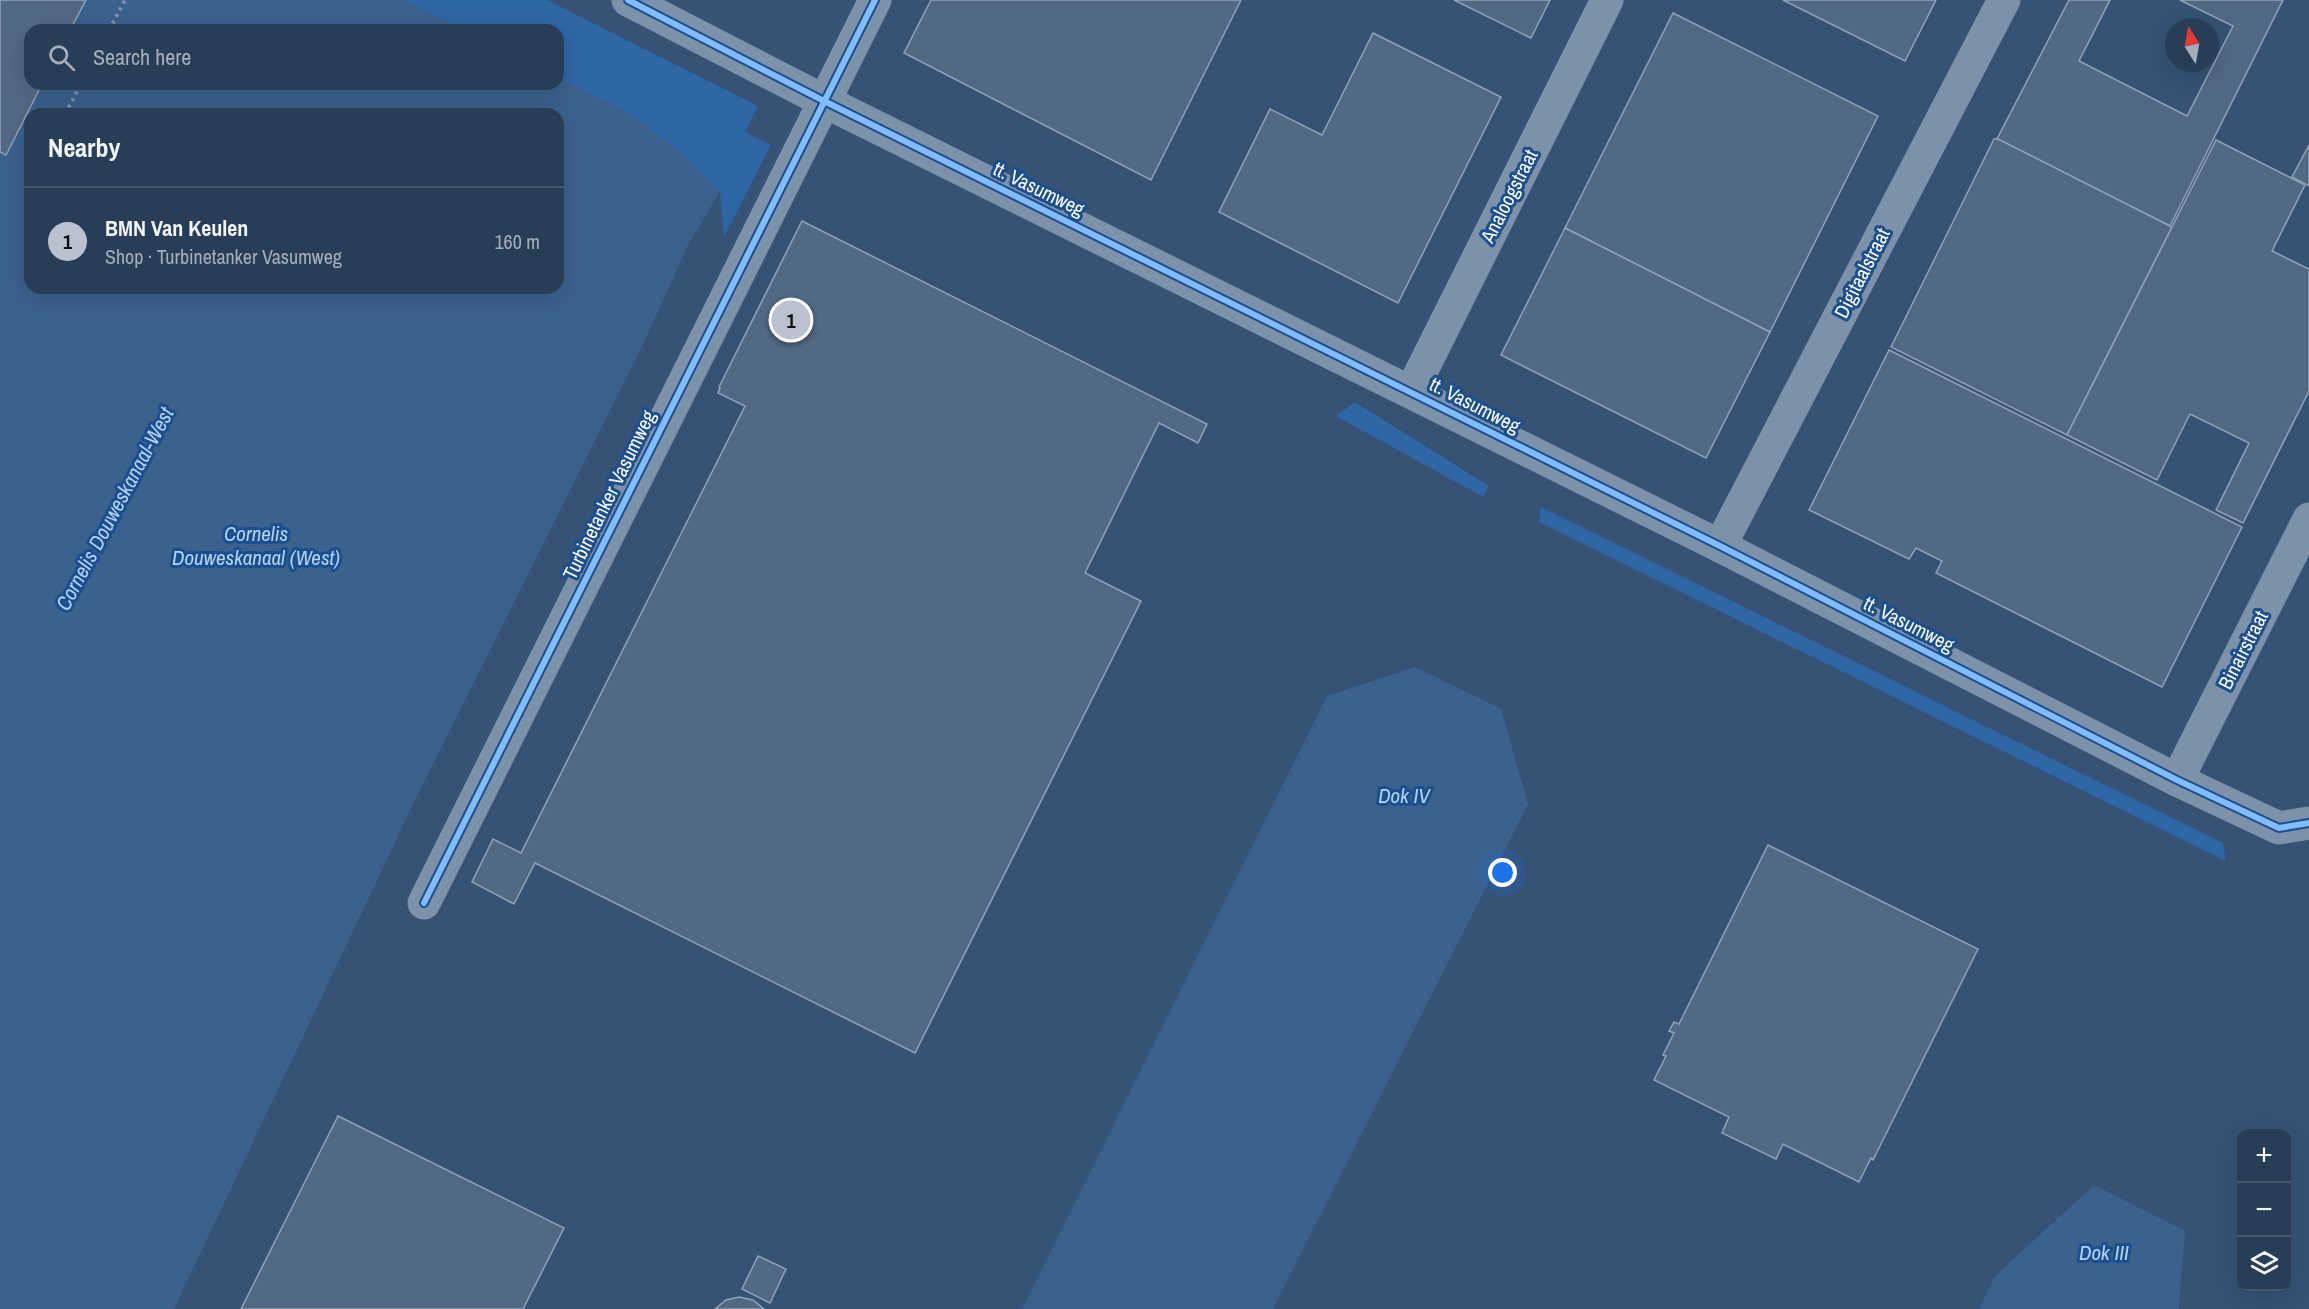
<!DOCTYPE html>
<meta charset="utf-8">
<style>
:root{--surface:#283e57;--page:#344961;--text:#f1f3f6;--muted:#a5aeba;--line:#44576d;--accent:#b9c2ce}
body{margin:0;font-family:"Archivo Narrow",sans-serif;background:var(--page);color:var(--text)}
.controls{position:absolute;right:18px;bottom:18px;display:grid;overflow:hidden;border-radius:12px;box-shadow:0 6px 24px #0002}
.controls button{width:54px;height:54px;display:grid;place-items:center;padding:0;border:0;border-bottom:2px solid var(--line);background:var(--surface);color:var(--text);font:30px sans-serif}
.compass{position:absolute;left:2165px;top:18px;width:54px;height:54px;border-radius:50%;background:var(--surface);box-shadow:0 6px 24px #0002;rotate:349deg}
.you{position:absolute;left:1503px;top:873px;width:21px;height:21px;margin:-15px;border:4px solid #fff;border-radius:50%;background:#1a73e8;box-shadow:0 0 0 9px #1a73e833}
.badge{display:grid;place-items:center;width:39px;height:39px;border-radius:50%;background:var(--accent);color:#111;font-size:20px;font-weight:700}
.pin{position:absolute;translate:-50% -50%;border:3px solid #fff;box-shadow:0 2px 6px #0006}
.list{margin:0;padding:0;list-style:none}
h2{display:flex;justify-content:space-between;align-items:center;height:78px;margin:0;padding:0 24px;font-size:26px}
h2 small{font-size:20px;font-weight:400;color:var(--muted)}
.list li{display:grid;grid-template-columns:39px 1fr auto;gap:18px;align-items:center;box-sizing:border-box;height:108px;padding:0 24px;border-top:2px solid var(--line)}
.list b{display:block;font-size:22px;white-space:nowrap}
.list p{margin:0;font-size:20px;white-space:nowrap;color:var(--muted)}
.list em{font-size:20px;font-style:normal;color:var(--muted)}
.icon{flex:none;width:33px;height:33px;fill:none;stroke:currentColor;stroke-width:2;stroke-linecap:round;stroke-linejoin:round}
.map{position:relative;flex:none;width:2309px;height:1309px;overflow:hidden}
.search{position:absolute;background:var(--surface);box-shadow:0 6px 24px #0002;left:24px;top:24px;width:540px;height:66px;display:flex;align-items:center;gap:15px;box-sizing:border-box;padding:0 21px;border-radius:18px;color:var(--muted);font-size:22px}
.panel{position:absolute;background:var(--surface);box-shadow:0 6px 24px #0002;left:24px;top:108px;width:540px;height:186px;border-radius:18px}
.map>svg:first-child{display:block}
.green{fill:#2f66a5}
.water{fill:#3b618d;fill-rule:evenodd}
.building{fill:#526984;stroke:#92a2b6;stroke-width:1.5}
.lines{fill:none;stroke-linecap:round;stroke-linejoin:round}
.path{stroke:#7d92a8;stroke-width:4;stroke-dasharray:3 4.5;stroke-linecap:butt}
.street{stroke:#7d92a8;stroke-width:33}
.cycleway-casing{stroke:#1b4f8f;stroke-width:10}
.cycleway{stroke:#80bcff;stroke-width:6}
.labels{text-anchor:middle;stroke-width:6;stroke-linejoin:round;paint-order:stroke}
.street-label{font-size:20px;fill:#fff;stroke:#1b4f8f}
.water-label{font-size:21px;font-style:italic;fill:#b5d3f5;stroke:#1b4f8f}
</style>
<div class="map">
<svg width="2309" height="1309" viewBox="0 0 2309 1309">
<rect width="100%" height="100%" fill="#365274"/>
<g class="green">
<path d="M 403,0 L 547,0 L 758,106 L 745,132 L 771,145 L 724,237 L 720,192 L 558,77 L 558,30 L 463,30 Z"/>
<path d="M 1355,402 L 1489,486 L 1483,497 L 1336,416 Z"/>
<path d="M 1541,507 L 2223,843 L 2226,861 L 1539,522 Z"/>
</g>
<g class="water">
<path d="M 0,0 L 404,0 L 464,30 L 30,30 L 30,84 L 558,84 L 558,77 L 628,112 L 682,153 L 720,192 L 688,245 L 641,349 L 417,796 L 174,1309 L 0,1309 ZM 30,114 L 558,114 L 558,288 L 30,288 Z"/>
<path d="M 1415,667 L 1501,709 L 1528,804 L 1273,1309 L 1022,1309 L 1327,696 Z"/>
<path d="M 2094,1185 L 2185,1231 L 2179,1309 L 1979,1309 L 1995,1276 Z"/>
</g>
<g class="building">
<path d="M 0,0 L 86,0 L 70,30 L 30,30 L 30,84 L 42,84 L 6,155 L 0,152 Z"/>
<path d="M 931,0 L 1241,0 L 1151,180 L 904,53 Z"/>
<path d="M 1454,0 L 1550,0 L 1531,38 Z"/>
<path d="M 1783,0 L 1936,0 L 1905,61 Z"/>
<path d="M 2069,0 L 2110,0 L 2079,61 L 2187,116 L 2233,26 L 2180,0 L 2283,0 L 2170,226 L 1997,139 Z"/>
<path d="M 1673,13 L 1878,116 L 1770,332 L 1565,228 Z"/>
<path d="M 1373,33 L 1501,97 L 1398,303 L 1219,212 L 1270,109 L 1322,135 Z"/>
<path d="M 1994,139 L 1998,139 L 2172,227 L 2067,435 L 1891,347 Z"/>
<path d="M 2216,140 L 2305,185 L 2272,251 L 2309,269 L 2309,391 L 2243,523 L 2216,510 L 2249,443 L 2190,414 L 2157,480 L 2067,435 Z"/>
<path d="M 2309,145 L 2309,186 L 2292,177 Z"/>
<path d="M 802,221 L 1207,424 L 1198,443 L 1159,423 L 1085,573 L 1141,601 L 915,1053 L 535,863 L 514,904 L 472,882 L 493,839 L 521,853 L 745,406 L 718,393 L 720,388 L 719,387 Z"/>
<path d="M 1565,228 L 1770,332 L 1706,458 L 1501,355 Z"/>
<path d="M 1889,350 L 2242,527 L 2162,687 L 1936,573 L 1942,561 L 1916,548 L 1909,559 L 1809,510 Z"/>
<path d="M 1768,845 L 1978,949 L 1873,1160 L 1871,1158 L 1859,1182 L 1783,1144 L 1776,1159 L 1722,1133 L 1729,1117 L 1654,1080 L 1666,1056 L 1663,1055 L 1674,1033 L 1669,1031 L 1674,1022 L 1679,1024 Z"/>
<path d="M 338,1116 L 564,1228 L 523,1309 L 241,1309 Z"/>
<path d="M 758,1256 L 786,1269 L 770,1303 L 742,1289 Z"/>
<path d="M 739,1297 L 753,1300 L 764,1309 L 715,1309 L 726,1300 Z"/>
</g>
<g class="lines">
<g class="path">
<path d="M 109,30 L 125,0"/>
<path d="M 65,114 L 81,84"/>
</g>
<g class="street">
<path d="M 628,0 L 824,101 L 1720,546 L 2177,780 L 2279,828 L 2309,823"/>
<path d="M 1411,392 L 1607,0"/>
<path d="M 1720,546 L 2004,0"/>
<path d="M 2177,780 L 2309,519"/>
<path d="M 424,903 L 875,0"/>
</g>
<defs>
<g id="cycleway">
<path d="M 628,0 L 824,101 L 1720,546 L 2177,780 L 2279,828 L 2309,823"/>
<path d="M 424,903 L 875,0"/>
</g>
</defs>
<use href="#cycleway" class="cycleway-casing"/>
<use href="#cycleway" class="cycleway"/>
</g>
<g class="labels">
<g class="street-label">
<text transform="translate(1039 189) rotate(26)" y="7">tt. Vasumweg</text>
<text transform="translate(1509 196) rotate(-63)" y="7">Analoogstraat</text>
<text transform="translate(1862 273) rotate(-63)" y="7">Digitaalstraat</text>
<text transform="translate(1475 405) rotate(27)" y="7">tt. Vasumweg</text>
<text transform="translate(609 495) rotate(-64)" y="7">Turbinetanker Vasumweg</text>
<text transform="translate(1909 624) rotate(27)" y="7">tt. Vasumweg</text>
<text transform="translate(2243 650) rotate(-63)" y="7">Binairstraat</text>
</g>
<g class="water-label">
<text transform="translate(115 509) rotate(-62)" y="7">Cornelis Douweskanaal-West</text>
<text x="256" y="541">Cornelis<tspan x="256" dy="24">Douweskanaal (West)</tspan></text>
<text x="1404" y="803">Dok IV</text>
<text x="2104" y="1260">Dok III</text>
</g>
</g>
</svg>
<div class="controls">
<button>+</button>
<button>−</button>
<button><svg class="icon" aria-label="layers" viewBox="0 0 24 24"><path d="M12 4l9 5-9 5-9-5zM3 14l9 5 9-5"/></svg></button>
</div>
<svg class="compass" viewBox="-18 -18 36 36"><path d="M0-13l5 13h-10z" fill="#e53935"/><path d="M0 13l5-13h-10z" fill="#a5aeba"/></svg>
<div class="you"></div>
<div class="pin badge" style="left:791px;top:320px">1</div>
<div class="search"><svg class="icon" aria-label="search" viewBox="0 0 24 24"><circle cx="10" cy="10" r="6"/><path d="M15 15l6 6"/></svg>Search here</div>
<section class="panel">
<h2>Nearby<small></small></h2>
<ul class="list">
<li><span class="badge">1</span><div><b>BMN Van Keulen</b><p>Shop · Turbinetanker Vasumweg</p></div><em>160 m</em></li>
</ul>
</section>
</div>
